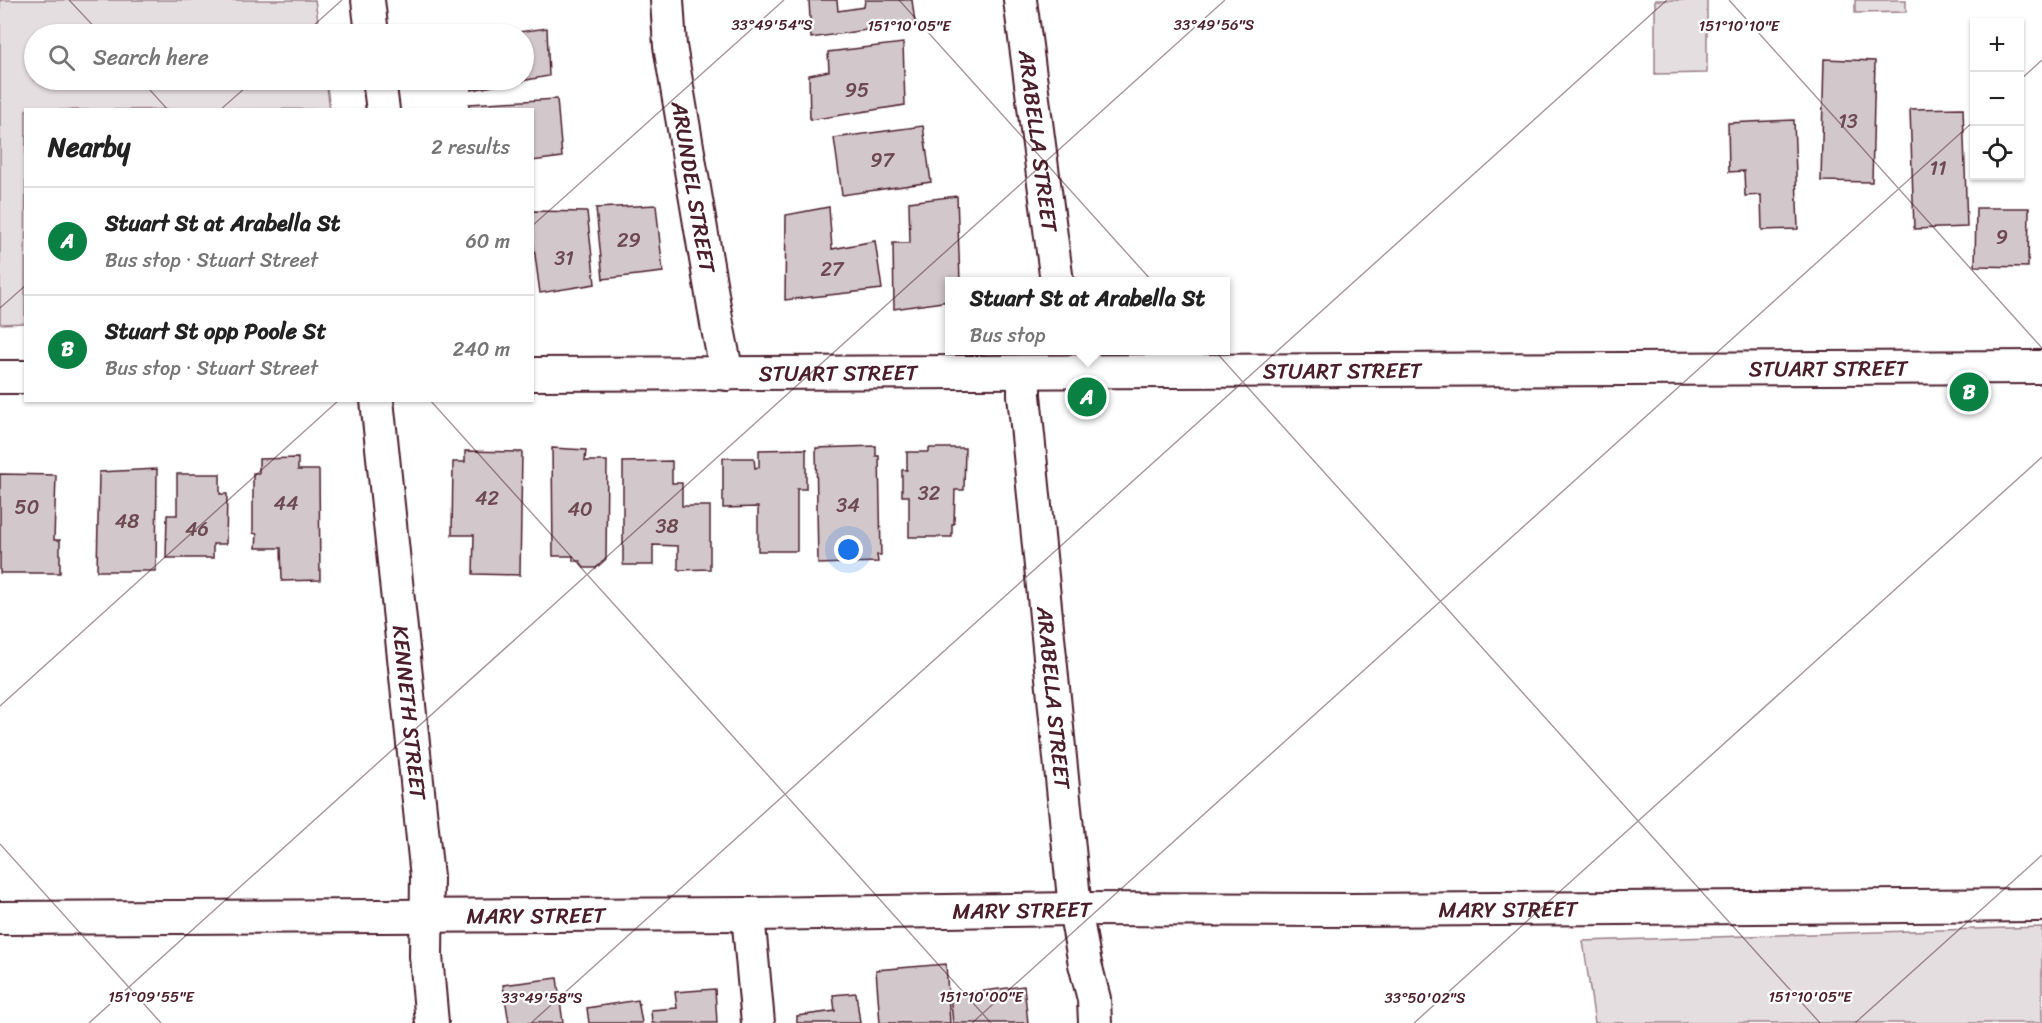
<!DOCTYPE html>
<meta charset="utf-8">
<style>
:root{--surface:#fff;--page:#f2f2f2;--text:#222;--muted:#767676;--line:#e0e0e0;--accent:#0b8043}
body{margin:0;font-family:Sriracha,sans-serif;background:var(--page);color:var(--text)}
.controls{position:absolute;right:18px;top:18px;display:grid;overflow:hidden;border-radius:0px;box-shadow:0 2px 4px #0004}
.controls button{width:54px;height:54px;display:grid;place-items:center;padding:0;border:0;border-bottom:2px solid var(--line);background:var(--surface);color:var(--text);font:30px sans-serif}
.you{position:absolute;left:849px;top:550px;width:21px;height:21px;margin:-15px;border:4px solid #fff;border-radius:50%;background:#1a73e8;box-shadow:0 0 0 9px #1a73e833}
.badge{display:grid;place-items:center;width:39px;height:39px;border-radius:50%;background:var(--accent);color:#fff;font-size:20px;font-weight:700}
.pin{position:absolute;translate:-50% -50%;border:3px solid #fff;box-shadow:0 2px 6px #0006}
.popup{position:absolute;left:945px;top:277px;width:285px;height:78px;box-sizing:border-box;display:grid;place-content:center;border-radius:0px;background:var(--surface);filter:drop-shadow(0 2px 4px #0005);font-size:20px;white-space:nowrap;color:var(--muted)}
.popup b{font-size:22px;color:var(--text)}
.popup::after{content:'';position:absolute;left:50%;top:100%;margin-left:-12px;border:12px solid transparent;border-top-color:var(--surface)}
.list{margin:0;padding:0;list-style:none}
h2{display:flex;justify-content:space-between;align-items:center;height:78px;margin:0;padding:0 24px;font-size:26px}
h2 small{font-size:20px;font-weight:400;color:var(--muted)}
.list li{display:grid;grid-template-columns:39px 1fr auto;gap:18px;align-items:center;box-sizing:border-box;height:108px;padding:0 24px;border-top:2px solid var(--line)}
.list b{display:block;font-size:22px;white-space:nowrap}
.list p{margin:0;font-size:20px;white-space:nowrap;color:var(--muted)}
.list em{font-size:20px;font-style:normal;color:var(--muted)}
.icon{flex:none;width:33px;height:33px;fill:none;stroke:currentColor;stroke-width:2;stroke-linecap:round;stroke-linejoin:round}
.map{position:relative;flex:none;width:2042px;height:1023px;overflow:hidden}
.search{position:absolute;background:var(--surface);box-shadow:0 2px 4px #0004;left:24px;top:24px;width:510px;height:66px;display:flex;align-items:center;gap:15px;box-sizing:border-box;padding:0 21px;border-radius:33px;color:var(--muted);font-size:22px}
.panel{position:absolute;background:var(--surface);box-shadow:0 2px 4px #0004;left:24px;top:108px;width:510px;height:294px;border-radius:0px}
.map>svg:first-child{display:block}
.green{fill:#e5dee0;stroke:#987e86;stroke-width:1.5}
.building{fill:#d2c7cb;stroke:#4a1f2b;stroke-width:1.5}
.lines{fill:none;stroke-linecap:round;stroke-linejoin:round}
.minor-casing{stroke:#4a1f2b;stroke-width:36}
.minor{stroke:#fff;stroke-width:32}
.ticks{fill:none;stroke:#4a1f2b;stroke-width:1.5;stroke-opacity:0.45}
.labels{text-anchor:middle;stroke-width:4.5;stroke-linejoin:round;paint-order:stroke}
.number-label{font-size:20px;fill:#6c4953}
.street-label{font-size:22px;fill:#4a1f2b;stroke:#fff}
.ticks-label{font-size:15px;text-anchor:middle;fill:#4a1f2b;stroke:#fff;stroke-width:4.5;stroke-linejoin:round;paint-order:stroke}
</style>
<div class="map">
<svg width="2042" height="1023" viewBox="0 0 2042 1023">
<rect width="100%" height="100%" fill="#fff"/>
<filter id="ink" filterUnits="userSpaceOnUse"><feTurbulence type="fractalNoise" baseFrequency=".0167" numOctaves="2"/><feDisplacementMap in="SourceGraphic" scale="12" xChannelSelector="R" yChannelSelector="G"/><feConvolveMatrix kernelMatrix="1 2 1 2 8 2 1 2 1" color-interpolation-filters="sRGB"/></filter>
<g filter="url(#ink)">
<g class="green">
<path d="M 0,0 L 315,0 L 320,34 L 34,34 L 34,80 L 326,80 L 330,109 L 26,110 L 25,323 L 0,324 Z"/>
<path d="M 1655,0 L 1707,0 L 1707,73 L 1655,74 Z"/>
<path d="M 1855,0 L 1906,0 L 1906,12 L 1855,13 Z"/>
<path d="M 2042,927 L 2042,1023 L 1595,1023 L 1583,941 Z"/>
</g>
<g class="building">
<path d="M 809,0 L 837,0 L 838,11 L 864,7 L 865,0 L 912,0 L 915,23 L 811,38 Z"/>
<path d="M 547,28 L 549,76 L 471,90 L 470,80 L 524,80 L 524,34 L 504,34 Z"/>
<path d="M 903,43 L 905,105 L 810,120 L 809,75 L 829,71 L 828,52 Z"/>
<path d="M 1824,59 L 1875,61 L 1872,182 L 1821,181 Z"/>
<path d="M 557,99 L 562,157 L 532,161 L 532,110 L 469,110 L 469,104 Z"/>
<path d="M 1963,108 L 1967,227 L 1914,229 L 1910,109 Z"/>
<path d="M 1794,120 L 1798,229 L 1762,230 L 1761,195 L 1745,196 L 1744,171 L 1729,172 L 1728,123 Z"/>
<path d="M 923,126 L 931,182 L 842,195 L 834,138 Z"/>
<path d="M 957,196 L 960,282 L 949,282 L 949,301 L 894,309 L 893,243 L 910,243 L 909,202 Z"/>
<path d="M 656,205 L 663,272 L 603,279 L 596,208 Z"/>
<path d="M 829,207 L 832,249 L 875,241 L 882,289 L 785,300 L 786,215 Z"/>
<path d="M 1976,208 L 2029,208 L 2028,267 L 1975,266 Z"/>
<path d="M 532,211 L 587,212 L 595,284 L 540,293 L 532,232 Z"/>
<path d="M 876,446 L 876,456 L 879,456 L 881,555 L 877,555 L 878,562 L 818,564 L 816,448 Z"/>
<path d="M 552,448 L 586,450 L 585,461 L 607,461 L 606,559 L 596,568 L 584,568 L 580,561 L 573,561 L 573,556 L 553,556 Z"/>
<path d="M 929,448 L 965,448 L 964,490 L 955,490 L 954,524 L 952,524 L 952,537 L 909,537 L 909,496 L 902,496 L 902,470 L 907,470 L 907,452 L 929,452 Z"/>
<path d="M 806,449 L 806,489 L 797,489 L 797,551 L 758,551 L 758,507 L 723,508 L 723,458 L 754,458 L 755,468 L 759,467 L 759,450 Z"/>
<path d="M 465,451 L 522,452 L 520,575 L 473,574 L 474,535 L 452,535 L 453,462 L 465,462 Z"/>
<path d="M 298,458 L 298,470 L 319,470 L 320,580 L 282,581 L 281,548 L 256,548 L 257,534 L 253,533 L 253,473 L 259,473 L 259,459 Z"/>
<path d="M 672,461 L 672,483 L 682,483 L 682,506 L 710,506 L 710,569 L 678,570 L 678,546 L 653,545 L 653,565 L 623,565 L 623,462 Z"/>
<path d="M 157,469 L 156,571 L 97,571 L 99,472 Z"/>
<path d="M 0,474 L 56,475 L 54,540 L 60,540 L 60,573 L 0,573 Z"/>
<path d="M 177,474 L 220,474 L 220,494 L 227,494 L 226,544 L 213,544 L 213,558 L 166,558 L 167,515 L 177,515 Z"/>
<path d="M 946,964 L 950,1023 L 880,1023 L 876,970 Z"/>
<path d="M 557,978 L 563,1023 L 509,1023 L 503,985 Z"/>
<path d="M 1024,986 L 1028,1023 L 953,1023 L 950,995 Z"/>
<path d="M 715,989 L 717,1023 L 652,1023 L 651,1010 L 677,1008 L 675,992 Z"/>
<path d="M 856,993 L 860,1023 L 797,1023 L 797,1016 L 835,1011 L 833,995 Z"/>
<path d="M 638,1000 L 642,1023 L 589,1023 L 587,1008 Z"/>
</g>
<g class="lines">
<defs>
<g id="minor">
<path d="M 368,0 L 372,34"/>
<path id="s1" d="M 667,0 L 670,46 L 717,324 L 727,374"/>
<path id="s2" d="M 1020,0 L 1057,282"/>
<path d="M 379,80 L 383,110"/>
<path id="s3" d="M 1024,372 L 1024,395 L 1075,909 L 1085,964 L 1094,999 L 1095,1023"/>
<path id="s4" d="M 532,374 L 2042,367"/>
<path d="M 0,377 L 26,377"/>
<path id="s5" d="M 377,400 L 427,877 L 426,956 L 432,1023"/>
<path d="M 748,914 L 758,1023"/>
<path id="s6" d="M 0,918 L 748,914 L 1075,909 L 1351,910 L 2042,905"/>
</g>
</defs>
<use href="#minor" class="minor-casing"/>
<use href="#minor" class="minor"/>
</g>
</g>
<path class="ticks" d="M 69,0 L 101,34M 899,0 L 1820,1023M 1729,0 L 2042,348M 304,34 L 342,0M 141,80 L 168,110M 2020,80 L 2042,60M 220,110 L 254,80M 532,226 L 784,0M 0,308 L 26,285M 430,400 L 991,1023M 0,706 L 339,400M 0,844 L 161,1023M 89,1023 L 1225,0M 531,1023 L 1667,0M 972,1023 L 1974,121M 1414,1023 L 2042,457M 1855,1023 L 2042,855"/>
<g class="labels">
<g class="number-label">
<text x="857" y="97">95</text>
<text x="1848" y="128">13</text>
<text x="882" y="167">97</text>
<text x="1938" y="175">11</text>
<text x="2002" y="244">9</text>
<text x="629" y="247">29</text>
<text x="564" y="265">31</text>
<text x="832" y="276">27</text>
<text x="929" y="500">32</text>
<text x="487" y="505">42</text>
<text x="286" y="510">44</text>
<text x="848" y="512">34</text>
<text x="27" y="514">50</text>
<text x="580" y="516">40</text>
<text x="127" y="528">48</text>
<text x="667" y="533">38</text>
<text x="197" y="536">46</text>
</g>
<g class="street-label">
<text dy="8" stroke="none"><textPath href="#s2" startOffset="142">ARABELLA STREET</textPath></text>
<text dy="8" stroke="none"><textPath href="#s1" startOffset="189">ARUNDEL STREET</textPath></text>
<text dy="8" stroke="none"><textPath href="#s4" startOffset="1296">STUART STREET</textPath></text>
<text dy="8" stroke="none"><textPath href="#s4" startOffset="810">STUART STREET</textPath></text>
<text dy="8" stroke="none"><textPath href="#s4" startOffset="306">STUART STREET</textPath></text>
<text dy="8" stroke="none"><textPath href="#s3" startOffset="327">ARABELLA STREET</textPath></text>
<text dy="8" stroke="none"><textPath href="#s5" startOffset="314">KENNETH STREET</textPath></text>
<text dy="8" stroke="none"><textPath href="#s6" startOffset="1508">MARY STREET</textPath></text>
<text dy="8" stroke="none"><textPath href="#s6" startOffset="1022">MARY STREET</textPath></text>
<text dy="8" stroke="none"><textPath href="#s6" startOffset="536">MARY STREET</textPath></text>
</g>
</g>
<g class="ticks-label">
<text x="772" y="30">33°49'54"S</text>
<text x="1214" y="30">33°49'56"S</text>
<text x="909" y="31">151°10'05"E</text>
<text x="1739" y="31">151°10'10"E</text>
<text x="151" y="1002">151°09'55"E</text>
<text x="981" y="1002">151°10'00"E</text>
<text x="1810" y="1002">151°10'05"E</text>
<text x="542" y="1003">33°49'58"S</text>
<text x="1425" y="1003">33°50'02"S</text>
</g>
</svg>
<div class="controls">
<button>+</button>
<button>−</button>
<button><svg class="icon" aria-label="locate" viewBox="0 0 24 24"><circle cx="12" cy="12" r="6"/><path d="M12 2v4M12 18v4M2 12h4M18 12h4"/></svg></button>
</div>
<div class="you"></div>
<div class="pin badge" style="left:1087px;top:397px">A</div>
<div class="popup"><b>Stuart St at Arabella St</b>Bus stop</div>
<div class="pin badge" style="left:1969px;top:392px">B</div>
<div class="search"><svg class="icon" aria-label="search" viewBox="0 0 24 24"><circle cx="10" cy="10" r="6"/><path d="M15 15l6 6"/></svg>Search here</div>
<section class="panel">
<h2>Nearby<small>2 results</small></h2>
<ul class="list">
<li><span class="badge">A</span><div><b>Stuart St at Arabella St</b><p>Bus stop · Stuart Street</p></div><em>60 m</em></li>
<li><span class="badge">B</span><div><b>Stuart St opp Poole St</b><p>Bus stop · Stuart Street</p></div><em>240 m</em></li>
</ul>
</section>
</div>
